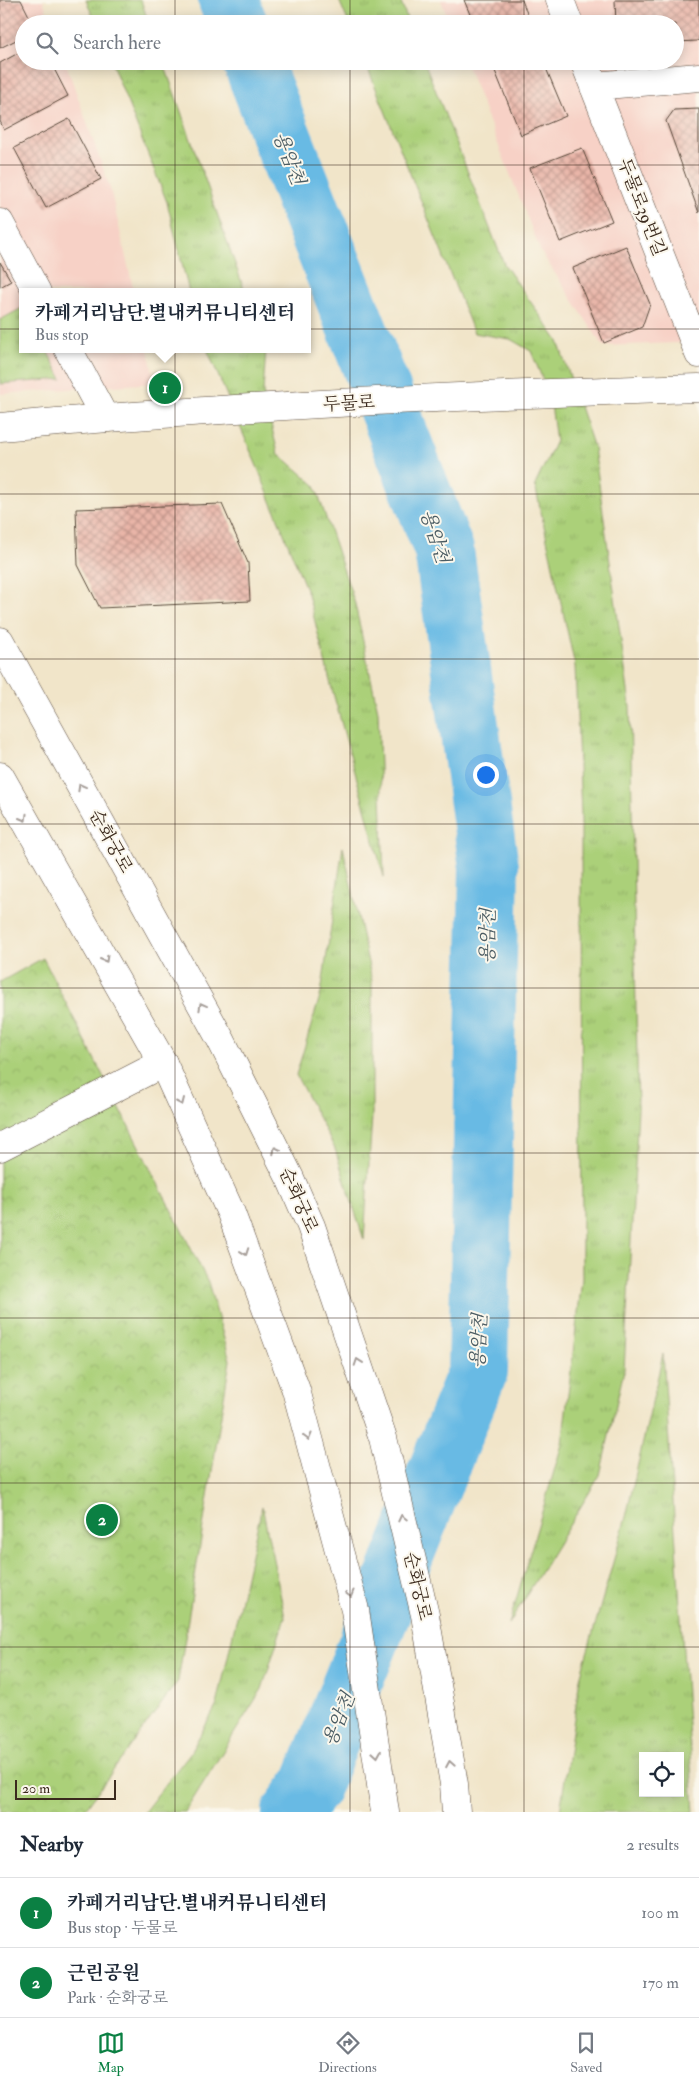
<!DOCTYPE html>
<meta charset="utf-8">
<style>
:root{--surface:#fff;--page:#f2f2f3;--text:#1f2937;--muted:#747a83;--line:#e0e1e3;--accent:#0b8043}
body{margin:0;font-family:"IM FELL Double Pica","Noto Serif KR",serif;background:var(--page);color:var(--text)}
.controls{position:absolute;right:15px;bottom:15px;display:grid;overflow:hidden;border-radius:0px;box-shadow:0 2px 12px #0003}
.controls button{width:45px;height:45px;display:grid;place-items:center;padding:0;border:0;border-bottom:1px solid var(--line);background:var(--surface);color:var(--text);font:25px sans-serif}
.scale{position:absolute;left:15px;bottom:12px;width:101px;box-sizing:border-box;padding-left:5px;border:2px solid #3b2a1e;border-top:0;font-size:14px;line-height:18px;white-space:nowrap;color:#3b2a1e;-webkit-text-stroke:4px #fbf7ec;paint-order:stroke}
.you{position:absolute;left:485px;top:774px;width:18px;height:18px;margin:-12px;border:4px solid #fff;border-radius:50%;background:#1a73e8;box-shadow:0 0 0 8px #1a73e833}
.badge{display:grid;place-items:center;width:32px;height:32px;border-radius:50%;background:var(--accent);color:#fff;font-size:16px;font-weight:700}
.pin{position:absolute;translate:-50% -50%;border:2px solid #fff;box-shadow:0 1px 5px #0006}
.popup{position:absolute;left:19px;top:288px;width:292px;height:65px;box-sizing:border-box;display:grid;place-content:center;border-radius:0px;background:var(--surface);filter:drop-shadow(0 1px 4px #0005);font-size:16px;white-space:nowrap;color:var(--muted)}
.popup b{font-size:19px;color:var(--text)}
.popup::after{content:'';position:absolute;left:50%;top:100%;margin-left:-10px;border:10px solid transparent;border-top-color:var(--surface)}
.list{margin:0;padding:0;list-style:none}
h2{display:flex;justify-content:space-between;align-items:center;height:65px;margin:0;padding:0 20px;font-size:21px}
h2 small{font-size:16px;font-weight:400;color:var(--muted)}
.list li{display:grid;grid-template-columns:32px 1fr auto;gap:15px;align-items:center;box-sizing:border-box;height:70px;padding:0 20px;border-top:1px solid var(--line)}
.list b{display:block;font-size:19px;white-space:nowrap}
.list p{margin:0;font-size:16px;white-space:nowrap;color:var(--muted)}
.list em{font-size:16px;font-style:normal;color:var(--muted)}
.icon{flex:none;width:28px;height:28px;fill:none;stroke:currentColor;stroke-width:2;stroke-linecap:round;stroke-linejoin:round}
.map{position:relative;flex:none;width:699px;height:1812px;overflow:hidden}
.search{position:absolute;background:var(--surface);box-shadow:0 2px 12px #0003;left:15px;right:15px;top:15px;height:55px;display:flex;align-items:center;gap:12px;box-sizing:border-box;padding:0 18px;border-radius:28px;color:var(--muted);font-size:19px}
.sheet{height:205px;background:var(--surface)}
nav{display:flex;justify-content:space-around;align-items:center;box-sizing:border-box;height:70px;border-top:1px solid var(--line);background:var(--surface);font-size:14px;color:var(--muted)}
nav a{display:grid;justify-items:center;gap:2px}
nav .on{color:var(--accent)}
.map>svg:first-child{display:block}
.built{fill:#f7d1c6}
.grass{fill:url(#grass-tufts);stroke:#737d4c;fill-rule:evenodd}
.park{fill:url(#park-crowns);stroke:#737d4c}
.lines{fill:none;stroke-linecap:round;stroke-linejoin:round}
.river{stroke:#68bae4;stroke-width:60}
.building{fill:url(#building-cross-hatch)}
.minor-casing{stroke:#564638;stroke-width:29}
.minor{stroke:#fff;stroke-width:28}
.oneway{stroke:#a79f9a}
.grid{fill:none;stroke:#3b2a1e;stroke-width:1;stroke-opacity:0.55}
.labels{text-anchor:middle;stroke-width:4;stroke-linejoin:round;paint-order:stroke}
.street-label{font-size:18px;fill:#3b2a1e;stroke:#fbf7ec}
.water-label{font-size:19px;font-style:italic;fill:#4b5c63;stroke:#fbf7ec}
</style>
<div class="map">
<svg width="699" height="1812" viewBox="0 0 699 1812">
<defs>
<pattern id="grass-tufts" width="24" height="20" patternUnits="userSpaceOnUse" patternTransform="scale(1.25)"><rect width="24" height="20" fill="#abd079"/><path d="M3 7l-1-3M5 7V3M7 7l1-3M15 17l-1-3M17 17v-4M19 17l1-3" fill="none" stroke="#94b368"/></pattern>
<pattern id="park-crowns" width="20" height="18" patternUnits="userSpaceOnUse" patternTransform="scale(1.25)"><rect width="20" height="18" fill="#abd079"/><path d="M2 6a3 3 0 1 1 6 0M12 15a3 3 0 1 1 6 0" fill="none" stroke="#94b368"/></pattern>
<pattern id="building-cross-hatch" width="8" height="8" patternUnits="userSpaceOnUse" patternTransform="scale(1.25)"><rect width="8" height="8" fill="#e9b5a8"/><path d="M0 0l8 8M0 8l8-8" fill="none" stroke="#be9388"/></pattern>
</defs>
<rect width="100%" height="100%" fill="#fbf7ec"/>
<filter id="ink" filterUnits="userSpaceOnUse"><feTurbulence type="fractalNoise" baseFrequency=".02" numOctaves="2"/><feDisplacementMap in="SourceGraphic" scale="10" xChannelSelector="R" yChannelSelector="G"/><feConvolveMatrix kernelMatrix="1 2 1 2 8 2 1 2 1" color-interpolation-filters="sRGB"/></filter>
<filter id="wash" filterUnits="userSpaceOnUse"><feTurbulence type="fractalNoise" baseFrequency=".0096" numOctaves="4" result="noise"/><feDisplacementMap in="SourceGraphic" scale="20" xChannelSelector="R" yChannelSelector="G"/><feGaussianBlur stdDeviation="1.12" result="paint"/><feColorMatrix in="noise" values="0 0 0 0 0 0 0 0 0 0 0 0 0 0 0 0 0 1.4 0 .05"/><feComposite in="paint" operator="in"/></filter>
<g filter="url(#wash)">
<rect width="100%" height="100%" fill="#f1e5c9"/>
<g class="built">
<path d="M 0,0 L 43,0 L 51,24 L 24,24 L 24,61 L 65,61 L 110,188 L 134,292 L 22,292 L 22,349 L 148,349 L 155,383 L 0,394 Z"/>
<path d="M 441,0 L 699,0 L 699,342 L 603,346 L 541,252 L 465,61 L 675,61 L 675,24 L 450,24 Z"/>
</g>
<g class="grass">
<path d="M 86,0 L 141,0 L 149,24 L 96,24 Z"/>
<path d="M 339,0 L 400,0 L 409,24 L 349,24 Z"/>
<path d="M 111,61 L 163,61 L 245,292 L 189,292 L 167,202 Z"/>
<path d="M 365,61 L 424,61 L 504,264 L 558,341 L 594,448 L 630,705 L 638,1110 L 624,1370 L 600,1475 L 509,1624 L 562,1444 L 582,1279 L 581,814 L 575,666 L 535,485 L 556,441 L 550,397 L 531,351 L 510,339 L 474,333 Z"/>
<path d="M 22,308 L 22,349 L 46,349 L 62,379 L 0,384 L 0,320 Z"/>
<path d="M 207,349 L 266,349 L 263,392 L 278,453 L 315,485 L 355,604 L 378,711 L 384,877 L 332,689 L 308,594 L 259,471 Z"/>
<path d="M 343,847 L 372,981 L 372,1116 L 364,1240 L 335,1149 L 296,1075 L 321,993 Z"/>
<path d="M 663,1354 L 694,1812 L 560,1812 L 580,1678 L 626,1517 ZM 643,1756 L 680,1756 L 680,1793 L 643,1793 Z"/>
<path d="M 262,1506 L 285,1617 L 262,1689 L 185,1812 L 144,1812 L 190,1753 L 217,1705 Z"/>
</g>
<path class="park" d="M 43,958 L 208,1282 L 230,1360 L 178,1681 L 83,1812 L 0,1812 L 0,982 Z"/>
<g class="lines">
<g class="river">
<path d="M 228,0 L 238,24"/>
<path d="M 252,61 L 444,550 L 489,867 L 478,1371 L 311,1786 L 292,1812"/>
</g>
</g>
<g id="blocks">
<g class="building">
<path d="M 0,0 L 21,0 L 33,24 L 24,24 L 24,36 L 0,48 Z"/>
<path d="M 464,0 L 522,0 L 529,19 L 518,24 L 474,24 Z"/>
<path d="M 615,0 L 699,0 L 699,39 L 697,41 L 675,42 L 675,24 L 616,24 Z"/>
<path d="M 24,50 L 24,61 L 50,61 L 68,96 L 4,130 L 0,121 L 0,63 Z"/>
<path d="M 505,61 L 543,61 L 566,116 L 521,135 L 493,66 Z"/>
<path d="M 699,109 L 699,213 L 666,121 L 674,110 Z"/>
<path d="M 69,119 L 101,179 L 46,208 L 14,148 Z"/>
<path d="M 582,148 L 612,221 L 560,242 L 530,168 Z"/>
<path d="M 626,246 L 650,304 L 642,327 L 604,343 L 573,268 Z"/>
<path d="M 0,262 L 11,281 L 0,287 Z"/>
<path d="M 222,504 L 248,563 L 250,601 L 100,608 L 78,565 L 76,509 Z"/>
</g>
</g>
</g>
<g filter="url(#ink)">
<use href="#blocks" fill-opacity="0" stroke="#564638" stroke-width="1"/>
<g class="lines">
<defs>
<g id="minor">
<path d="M 560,0 L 569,24"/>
<path d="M 584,61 L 699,354"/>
<path d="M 594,86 L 699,77"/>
<path d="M 0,223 L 37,292"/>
<path d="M 68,349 L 105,418"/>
<path d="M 0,427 C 232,406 466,395 699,388"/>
<path d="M 0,641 L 221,1040 L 290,1178 L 311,1226 L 383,1438 L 425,1615 L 454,1784 L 456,1812"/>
<path d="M 0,776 L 163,1063 L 231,1213 L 296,1390 L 355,1610 L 385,1812"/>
<path d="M 0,1147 L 163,1063"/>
</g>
</defs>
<use href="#minor" class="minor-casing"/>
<use href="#minor" class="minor"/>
</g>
<defs><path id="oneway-chevron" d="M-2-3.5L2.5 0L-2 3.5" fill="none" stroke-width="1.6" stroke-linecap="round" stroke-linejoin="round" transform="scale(1.25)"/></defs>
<g class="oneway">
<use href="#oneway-chevron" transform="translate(81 787) rotate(-119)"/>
<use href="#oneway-chevron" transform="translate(24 818) rotate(60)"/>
<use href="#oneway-chevron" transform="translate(105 959) rotate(60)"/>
<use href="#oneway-chevron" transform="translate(202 1006) rotate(-119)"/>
<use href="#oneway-chevron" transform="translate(181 1102) rotate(66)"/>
<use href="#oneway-chevron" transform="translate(276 1150) rotate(-117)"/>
<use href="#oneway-chevron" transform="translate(245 1252) rotate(70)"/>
<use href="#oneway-chevron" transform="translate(358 1362) rotate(-109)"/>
<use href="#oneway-chevron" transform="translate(308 1437) rotate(75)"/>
<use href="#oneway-chevron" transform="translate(402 1518) rotate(-103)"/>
<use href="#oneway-chevron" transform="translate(350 1594) rotate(75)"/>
<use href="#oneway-chevron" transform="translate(377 1754) rotate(81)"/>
<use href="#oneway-chevron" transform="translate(450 1764) rotate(-100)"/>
</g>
</g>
<path class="grid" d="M 175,0 L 175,24M 350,0 L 350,24M 524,0 L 524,24M 175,61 L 175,1812M 350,61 L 350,1812M 524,61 L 524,1812M 0,165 L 699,165M 0,329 L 699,329M 0,494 L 699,494M 0,659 L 699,659M 0,824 L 699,824M 0,988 L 699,988M 0,1153 L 699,1153M 0,1318 L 699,1318M 0,1483 L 699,1483M 0,1647 L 699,1647"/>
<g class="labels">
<g class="street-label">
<text transform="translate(642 207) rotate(69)" y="6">두물로39번길</text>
<text transform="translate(349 403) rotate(-3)" y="6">두물로</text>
<text transform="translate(111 841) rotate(61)" y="6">순화궁로</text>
<text transform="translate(299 1200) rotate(66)" y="6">순화궁로</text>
<text transform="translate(418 1586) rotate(77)" y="6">순화궁로</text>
</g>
<g class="water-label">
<text transform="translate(290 158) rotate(69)" y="7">용암천</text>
<text transform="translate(436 536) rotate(72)" y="7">용암천</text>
<text transform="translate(487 936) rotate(-89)" y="7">용암천</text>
<text transform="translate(478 1341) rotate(-87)" y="7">용암천</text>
<text transform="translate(338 1719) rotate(-68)" y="7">용암천</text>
</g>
</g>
</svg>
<div class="controls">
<button><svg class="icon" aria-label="locate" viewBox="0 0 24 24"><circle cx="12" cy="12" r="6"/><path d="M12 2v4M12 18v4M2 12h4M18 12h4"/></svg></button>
</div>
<div class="scale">20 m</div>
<div class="you"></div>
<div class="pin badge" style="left:165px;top:388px">1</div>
<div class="popup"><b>카페거리남단.별내커뮤니티센터</b>Bus stop</div>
<div class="pin badge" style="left:102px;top:1520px">2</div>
<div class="search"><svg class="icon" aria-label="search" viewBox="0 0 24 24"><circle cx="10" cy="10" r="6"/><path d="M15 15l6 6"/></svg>Search here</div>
</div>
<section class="sheet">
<h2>Nearby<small>2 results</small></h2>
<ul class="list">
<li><span class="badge">1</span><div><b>카페거리남단.별내커뮤니티센터</b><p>Bus stop · 두물로</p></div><em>100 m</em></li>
<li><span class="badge">2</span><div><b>근린공원</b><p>Park · 순화궁로</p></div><em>170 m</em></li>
</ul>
</section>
<nav>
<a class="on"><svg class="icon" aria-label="map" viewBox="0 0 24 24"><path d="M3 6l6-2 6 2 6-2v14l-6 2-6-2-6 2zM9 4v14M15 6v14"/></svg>Map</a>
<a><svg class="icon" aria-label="directions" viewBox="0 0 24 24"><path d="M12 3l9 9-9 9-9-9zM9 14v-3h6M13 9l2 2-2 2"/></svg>Directions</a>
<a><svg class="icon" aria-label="saved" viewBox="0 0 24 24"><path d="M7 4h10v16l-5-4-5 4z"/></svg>Saved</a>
</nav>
